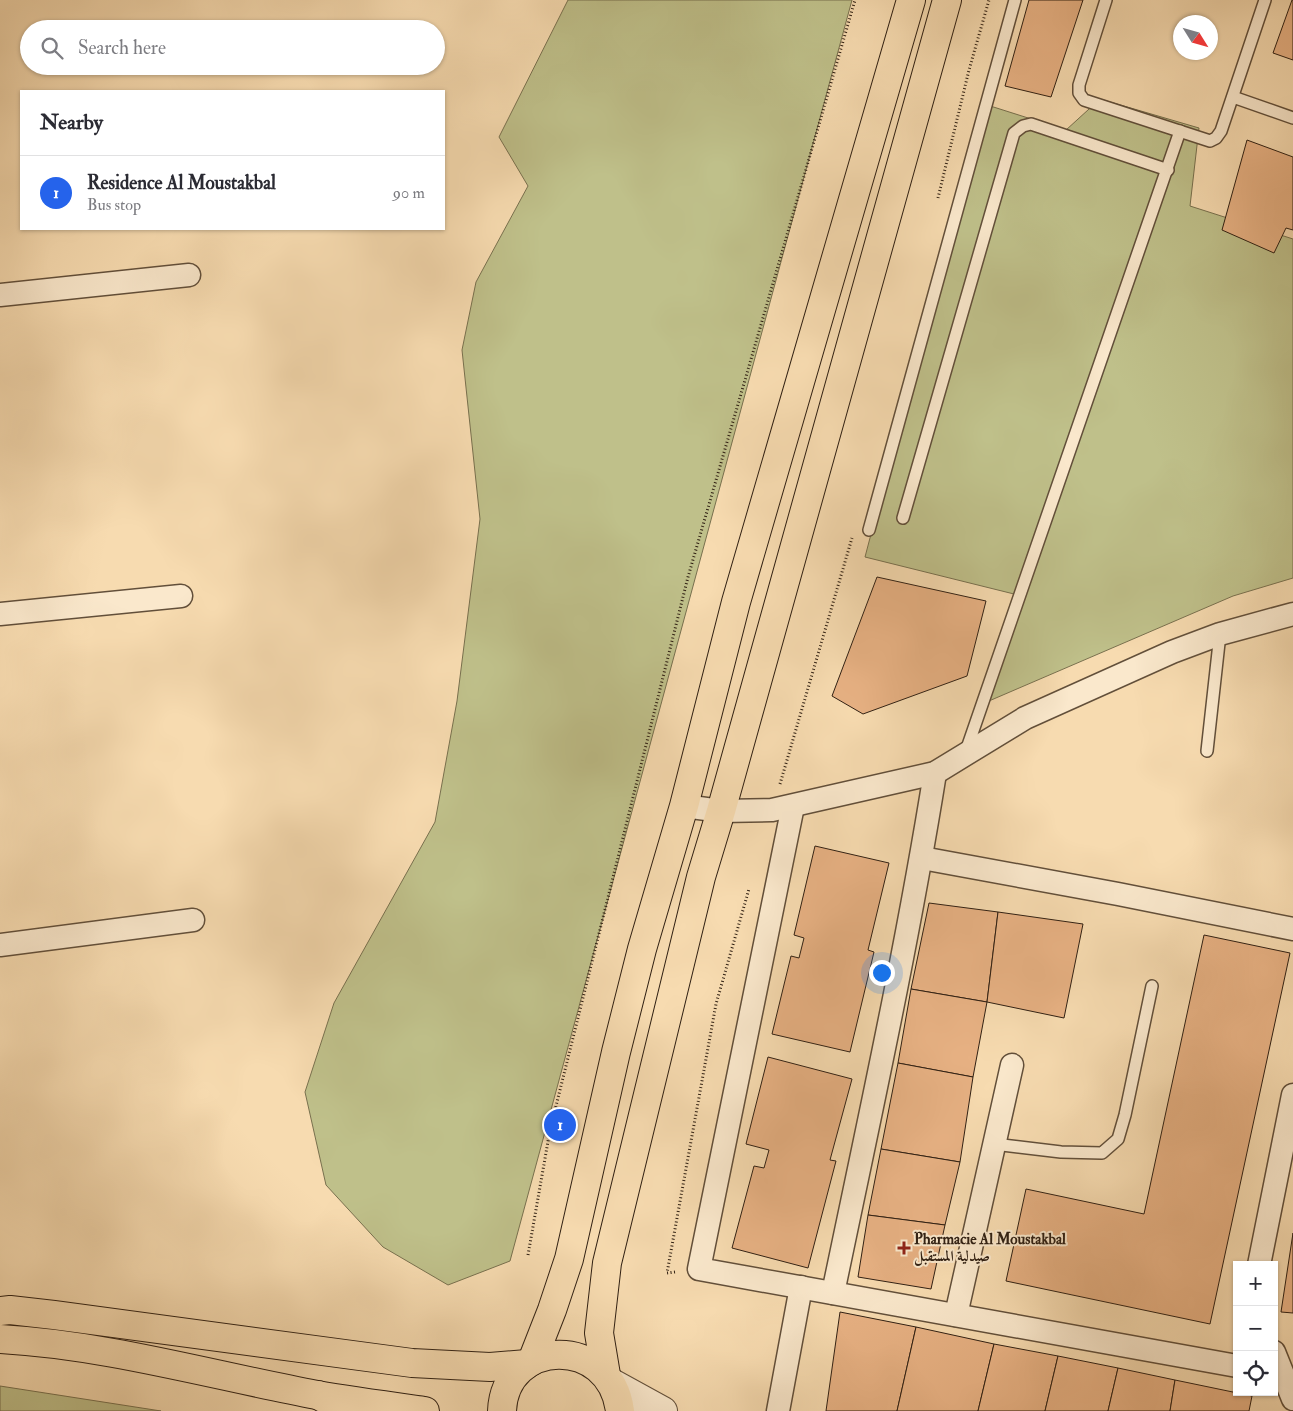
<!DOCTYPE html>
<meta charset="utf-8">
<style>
:root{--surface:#fff;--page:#f2f2f3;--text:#2b2b33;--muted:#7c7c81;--line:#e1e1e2;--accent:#2563eb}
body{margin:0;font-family:"IM FELL Double Pica",Amiri,serif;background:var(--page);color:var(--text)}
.controls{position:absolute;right:15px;bottom:15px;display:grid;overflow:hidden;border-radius:0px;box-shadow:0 1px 4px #0004}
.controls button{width:45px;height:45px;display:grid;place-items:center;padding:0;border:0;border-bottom:1px solid var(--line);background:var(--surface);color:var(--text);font:25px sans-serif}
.compass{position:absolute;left:1173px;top:15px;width:45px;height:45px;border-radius:50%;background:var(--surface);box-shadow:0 1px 4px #0004;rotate:127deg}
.you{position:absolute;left:881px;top:972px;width:18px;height:18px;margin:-12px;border:4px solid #fff;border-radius:50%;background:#1a73e8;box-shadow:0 0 0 8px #1a73e833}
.badge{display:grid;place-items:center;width:32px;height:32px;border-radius:50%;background:var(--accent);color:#fff;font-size:16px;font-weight:700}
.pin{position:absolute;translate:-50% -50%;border:2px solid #fff;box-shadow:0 1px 5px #0006}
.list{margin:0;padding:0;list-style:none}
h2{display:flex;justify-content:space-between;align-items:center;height:65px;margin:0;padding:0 20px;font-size:21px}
h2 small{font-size:16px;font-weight:400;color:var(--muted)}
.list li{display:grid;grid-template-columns:32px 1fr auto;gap:15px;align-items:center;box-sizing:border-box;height:75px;padding:0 20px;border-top:1px solid var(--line)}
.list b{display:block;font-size:19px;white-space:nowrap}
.list p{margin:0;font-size:16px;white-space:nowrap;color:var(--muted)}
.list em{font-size:16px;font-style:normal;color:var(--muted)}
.icon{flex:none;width:28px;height:28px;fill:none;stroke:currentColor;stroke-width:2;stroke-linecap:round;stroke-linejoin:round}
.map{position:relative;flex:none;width:1293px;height:1411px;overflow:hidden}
.search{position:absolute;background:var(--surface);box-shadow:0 1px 4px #0004;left:20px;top:20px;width:425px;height:55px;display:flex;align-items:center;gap:12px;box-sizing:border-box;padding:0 18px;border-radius:28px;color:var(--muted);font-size:19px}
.panel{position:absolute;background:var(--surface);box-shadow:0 1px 4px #0004;left:20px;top:90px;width:425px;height:140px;border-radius:0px}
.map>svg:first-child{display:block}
.green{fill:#bfc08a;stroke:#78704e}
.building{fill:#e7b183;stroke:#302013}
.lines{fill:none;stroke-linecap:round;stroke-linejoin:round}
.service-casing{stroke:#624f3a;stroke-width:14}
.minor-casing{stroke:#624f3a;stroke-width:25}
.tertiary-casing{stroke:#624f3a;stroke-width:30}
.primary-casing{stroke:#302013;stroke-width:30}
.trunk-casing{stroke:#302013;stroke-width:30}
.path{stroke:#302013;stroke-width:3;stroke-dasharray:1 2.5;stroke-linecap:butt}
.service{stroke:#fae8cc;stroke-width:11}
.minor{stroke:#fae8cc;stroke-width:22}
.tertiary{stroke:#fae8cc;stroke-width:28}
.primary{stroke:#f7dbb0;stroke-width:28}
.trunk{stroke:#f7dbb0;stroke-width:28}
.poi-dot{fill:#8f2418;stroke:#fae8cc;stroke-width:2}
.labels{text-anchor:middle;stroke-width:4;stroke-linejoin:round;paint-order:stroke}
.poi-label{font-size:15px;font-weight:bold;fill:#302013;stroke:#fae8cc;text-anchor:start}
</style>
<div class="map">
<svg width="1293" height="1411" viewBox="0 0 1293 1411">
<rect width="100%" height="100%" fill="#f7dbb0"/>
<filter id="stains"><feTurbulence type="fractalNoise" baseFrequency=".004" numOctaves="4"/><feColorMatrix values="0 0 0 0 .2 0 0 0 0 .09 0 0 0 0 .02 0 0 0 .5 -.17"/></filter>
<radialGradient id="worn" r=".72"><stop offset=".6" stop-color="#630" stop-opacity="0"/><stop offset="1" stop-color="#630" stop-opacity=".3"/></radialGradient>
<g class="green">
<path d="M 568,0 L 852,0 L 510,1261 L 448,1285 L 383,1247 L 326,1185 L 305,1092 L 334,1003 L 435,822 L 457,701 L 480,519 L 462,350 L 476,282 L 528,186 L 499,137 Z"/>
<path d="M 1100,99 L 1199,128 L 1190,206 L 1293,239 L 1293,578 L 1233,596 L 975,707 L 1014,594 L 865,557 L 984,104 L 1066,130 Z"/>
<path d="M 0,1386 L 161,1411 L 0,1411 Z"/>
</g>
<g class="building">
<path d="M 1029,0 L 1083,0 L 1051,97 L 1005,86 Z"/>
<path d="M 1292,0 L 1293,0 L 1293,60 L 1273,53 Z"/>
<path d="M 1247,140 L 1293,157 L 1293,230 L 1286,228 L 1274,253 L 1222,230 Z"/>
<path d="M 877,577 L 986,601 L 967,676 L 863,714 L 832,696 Z"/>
<path d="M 815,846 L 889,863 L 868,950 L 874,952 L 850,1052 L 772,1034 L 791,956 L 799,958 L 804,938 L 794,935 Z"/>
<path d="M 929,903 L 998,912 L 987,1002 L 911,989 Z"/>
<path d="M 998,912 L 1083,924 L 1064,1018 L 987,1002 Z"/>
<path d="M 1204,935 L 1290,953 L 1210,1324 L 1006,1281 L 1026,1189 L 1144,1214 Z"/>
<path d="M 911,989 L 987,1002 L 973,1077 L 898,1063 Z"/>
<path d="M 768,1057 L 852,1079 L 830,1160 L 836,1161 L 808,1268 L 732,1248 L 754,1166 L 764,1168 L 769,1150 L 746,1144 Z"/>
<path d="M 898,1063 L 973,1077 L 960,1162 L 881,1149 Z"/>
<path d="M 881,1149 L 960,1162 L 945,1225 L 868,1215 Z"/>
<path d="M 868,1215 L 945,1225 L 931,1289 L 858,1277 Z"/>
<path d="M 1293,1233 L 1293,1313 L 1281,1312 Z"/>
<path d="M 840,1312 L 916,1327 L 897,1411 L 826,1411 Z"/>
<path d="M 916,1327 L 994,1344 L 978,1411 L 897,1411 Z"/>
<path d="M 994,1344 L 1058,1356 L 1045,1411 L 978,1411 Z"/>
<path d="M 1058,1356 L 1118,1368 L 1108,1411 L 1045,1411 Z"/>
<path d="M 1118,1368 L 1175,1380 L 1170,1411 L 1108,1411 Z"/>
<path d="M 1175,1380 L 1252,1396 L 1249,1411 L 1170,1411 Z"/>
</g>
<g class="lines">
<defs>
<g id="service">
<path d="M 1106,0 L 1079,85 L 1079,93 L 1084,100 L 1210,141 L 1216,138 L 1221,131 L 1265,0"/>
<path d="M 1233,97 L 1293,118"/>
<path d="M 903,518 L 1014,133 L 1023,126 L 1031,124 L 1168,170"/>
<path d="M 869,530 L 1015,0"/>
<path d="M 966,751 L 1180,131"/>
<path d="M 1207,751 L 1220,634"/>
<path d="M 994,1144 L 1061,1152 L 1102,1153 L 1118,1139 L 1125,1115 L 1152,986"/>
</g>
<g id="minor">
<path d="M 0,295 L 189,275"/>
<path d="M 0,614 L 181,596"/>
<path d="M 684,806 L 721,811 L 772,810 L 935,773 L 1025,718 L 1172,652 L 1220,634 L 1293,614"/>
<path d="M 793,806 L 699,1269 L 1237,1366"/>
<path d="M 922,858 L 1118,894 L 1293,929"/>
<path d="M 0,945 L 193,920"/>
<path d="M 1259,1265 L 1293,1095"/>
<path d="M 833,1293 C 869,1120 907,948 935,773"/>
<path d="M 956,1315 L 1012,1065"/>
<path d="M 1274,1352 L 1293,1399"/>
<path d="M 778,1411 L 801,1287"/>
</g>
<path id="tertiary" d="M 612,1383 L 663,1411"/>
<g id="primary">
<path d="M 0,1311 L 10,1310 L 54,1315 L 412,1363 L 490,1367 L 527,1364"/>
<path d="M 0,1339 C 107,1345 211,1375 317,1395 C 352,1401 389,1406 425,1411"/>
</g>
<g id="trunk">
<path d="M 532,1361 L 552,1310 L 569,1259 L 616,1052 L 642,949 L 684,806 L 736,602 L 911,0"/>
<path d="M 606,1375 L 599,1333 L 607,1263 L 701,877 L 721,811 L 947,0"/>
<path d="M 318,1395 L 346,1411"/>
<path d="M 502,1411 C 505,1338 610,1334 620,1411"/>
</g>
</defs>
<use href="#service" class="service-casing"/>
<use href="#minor" class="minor-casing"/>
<use href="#tertiary" class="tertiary-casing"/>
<use href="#primary" class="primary-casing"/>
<use href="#trunk" class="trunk-casing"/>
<g class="path">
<path d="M 938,198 L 969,70 L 989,0"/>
<path d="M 780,784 L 852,538"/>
<path d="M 528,1255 L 550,1130 L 688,577 L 855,0"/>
<path d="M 675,1272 L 667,1273 L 716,1004 L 749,889"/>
</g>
<use href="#service" class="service"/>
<use href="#minor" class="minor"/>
<use href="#tertiary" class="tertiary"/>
<use href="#primary" class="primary"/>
<use href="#trunk" class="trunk"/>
</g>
<path class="poi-dot" d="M901.5 1240.5h5v5h5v5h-5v5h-5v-5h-5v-5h5z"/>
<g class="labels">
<g class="poi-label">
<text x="914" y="1244">Pharmacie Al Moustakbal<tspan x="914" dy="17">صيدلية المستقبل</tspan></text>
</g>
</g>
<rect width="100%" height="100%" filter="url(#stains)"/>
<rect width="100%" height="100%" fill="url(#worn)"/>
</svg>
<div class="controls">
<button>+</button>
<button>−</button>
<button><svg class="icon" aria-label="locate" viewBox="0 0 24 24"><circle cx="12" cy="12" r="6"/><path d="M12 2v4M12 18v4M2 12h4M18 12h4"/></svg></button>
</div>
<svg class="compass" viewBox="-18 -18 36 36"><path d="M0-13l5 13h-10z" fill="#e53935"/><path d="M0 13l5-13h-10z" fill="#7c7c81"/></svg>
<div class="you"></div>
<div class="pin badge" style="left:560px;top:1125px">1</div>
<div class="search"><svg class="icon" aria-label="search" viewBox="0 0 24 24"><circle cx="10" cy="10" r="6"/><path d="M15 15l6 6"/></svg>Search here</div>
<section class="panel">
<h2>Nearby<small></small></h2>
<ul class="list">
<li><span class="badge">1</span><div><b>Residence Al Moustakbal</b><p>Bus stop</p></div><em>90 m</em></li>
</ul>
</section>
</div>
